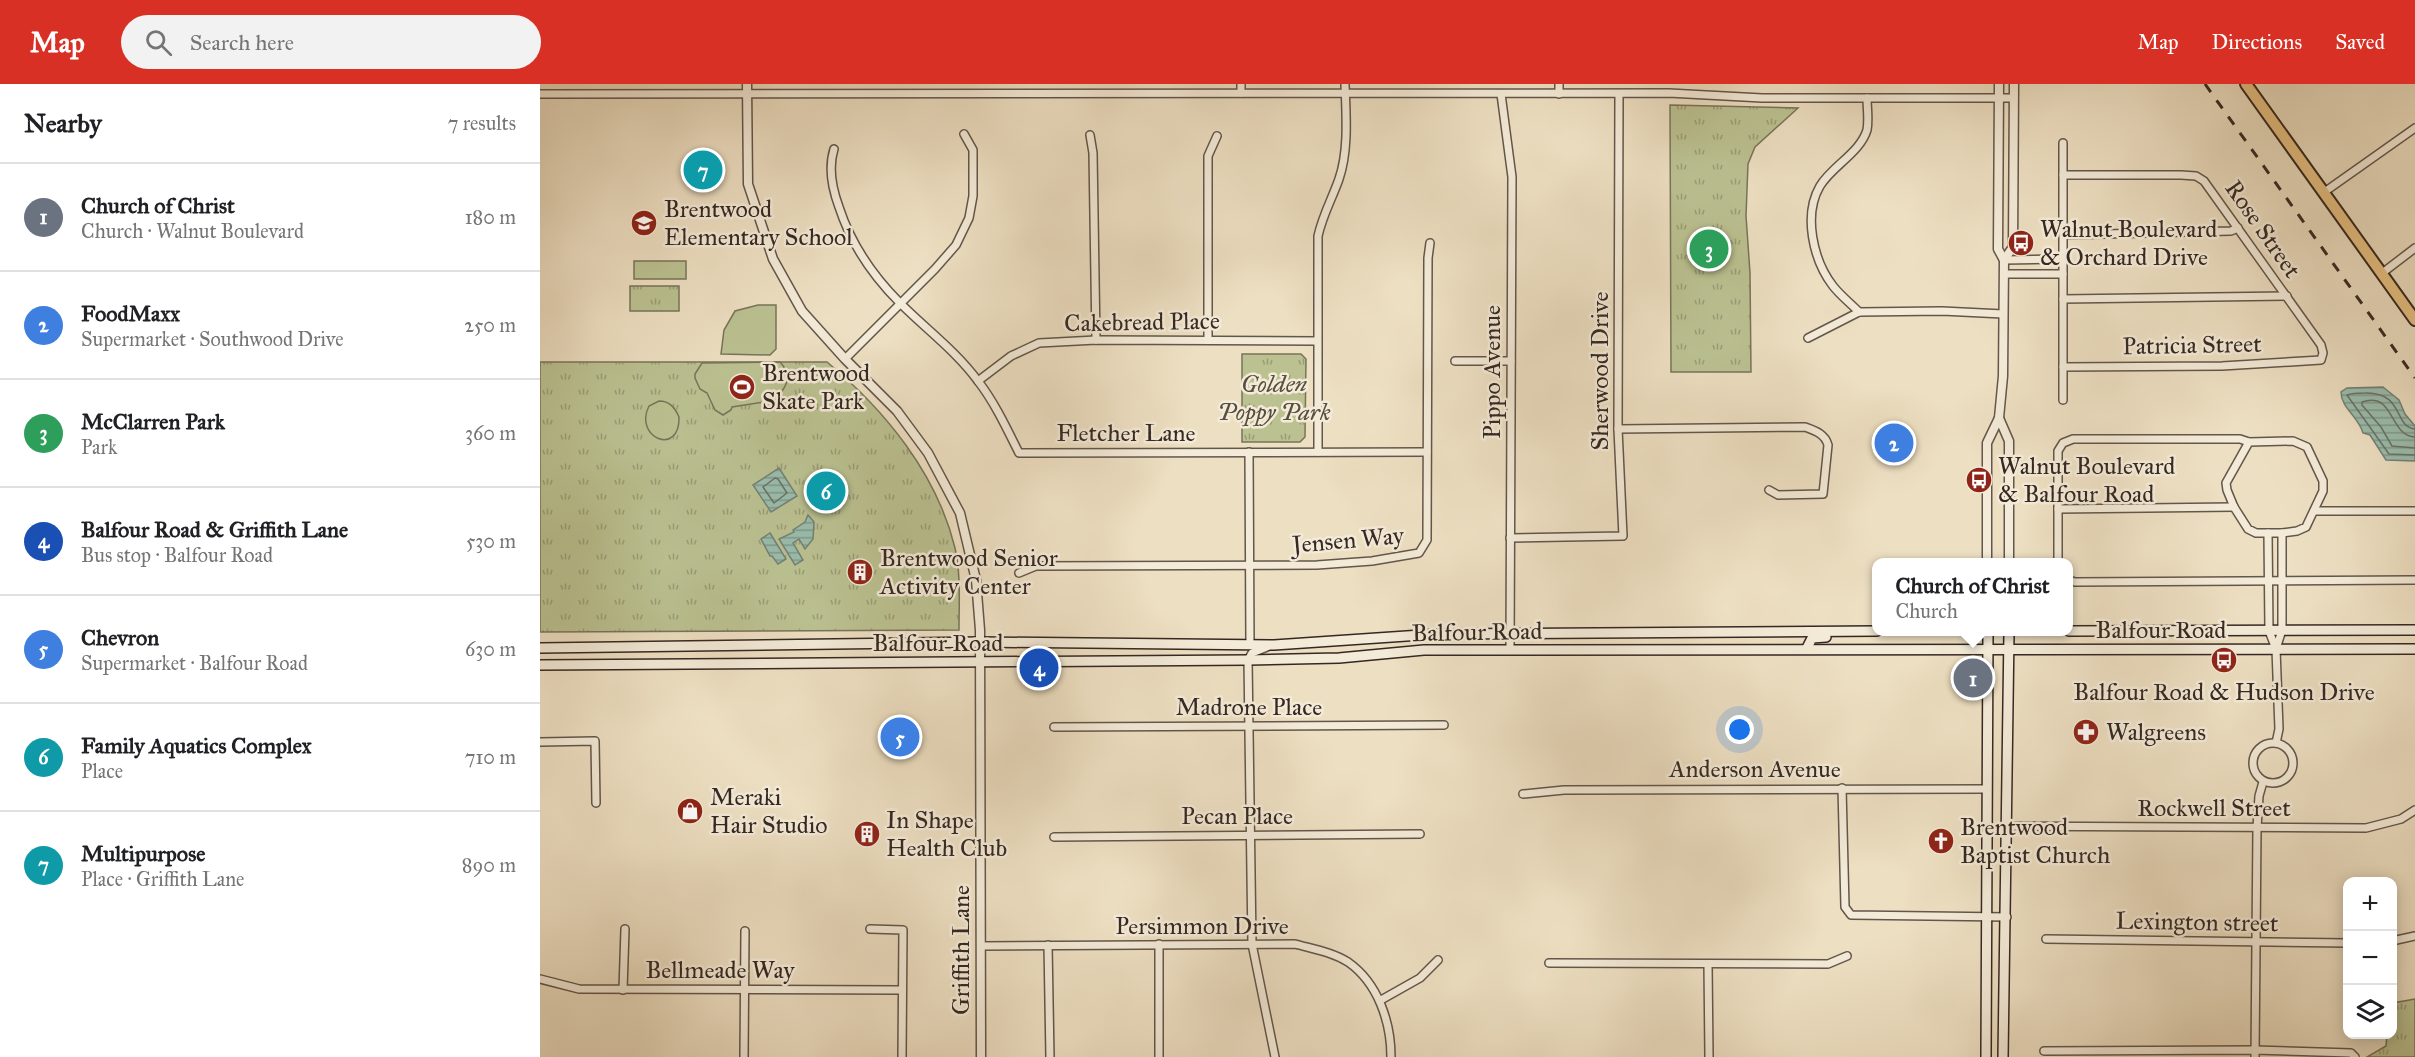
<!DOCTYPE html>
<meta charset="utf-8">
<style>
:root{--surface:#fff;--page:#f2f2f2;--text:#202124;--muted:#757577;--line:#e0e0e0;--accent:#d93025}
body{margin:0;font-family:"IM FELL Great Primer",serif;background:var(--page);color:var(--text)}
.controls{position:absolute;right:18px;bottom:18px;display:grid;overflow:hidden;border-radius:12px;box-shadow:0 3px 15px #0003}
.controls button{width:54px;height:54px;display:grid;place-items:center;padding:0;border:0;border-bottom:2px solid var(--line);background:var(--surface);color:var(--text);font:30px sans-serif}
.you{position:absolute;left:1200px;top:646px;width:21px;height:21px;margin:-15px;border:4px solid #fff;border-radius:50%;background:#1a73e8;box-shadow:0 0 0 9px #1a73e833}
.badge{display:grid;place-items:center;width:39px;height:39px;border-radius:50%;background:var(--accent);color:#fff;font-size:20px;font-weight:700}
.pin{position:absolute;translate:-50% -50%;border:3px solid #fff;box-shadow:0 2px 6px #0006}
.popup{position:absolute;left:1332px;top:474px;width:201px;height:78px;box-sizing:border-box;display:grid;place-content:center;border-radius:12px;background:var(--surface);filter:drop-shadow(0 2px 4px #0005);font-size:20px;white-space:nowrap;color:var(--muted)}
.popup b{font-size:22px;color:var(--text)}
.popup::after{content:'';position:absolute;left:50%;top:100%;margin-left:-12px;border:12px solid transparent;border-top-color:var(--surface)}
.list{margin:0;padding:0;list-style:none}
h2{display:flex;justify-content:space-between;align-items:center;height:78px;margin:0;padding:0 24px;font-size:26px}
h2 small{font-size:20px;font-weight:400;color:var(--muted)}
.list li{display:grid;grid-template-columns:39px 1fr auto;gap:18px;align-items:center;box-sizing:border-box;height:108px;padding:0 24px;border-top:2px solid var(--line)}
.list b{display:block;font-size:22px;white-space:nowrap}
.list p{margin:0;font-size:20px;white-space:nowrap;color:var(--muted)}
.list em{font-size:20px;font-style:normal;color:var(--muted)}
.icon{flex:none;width:33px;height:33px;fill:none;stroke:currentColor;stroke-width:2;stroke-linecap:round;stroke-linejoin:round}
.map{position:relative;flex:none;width:1875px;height:973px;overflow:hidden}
header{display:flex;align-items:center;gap:36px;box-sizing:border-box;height:84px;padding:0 30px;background:var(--accent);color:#fff}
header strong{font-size:28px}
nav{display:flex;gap:33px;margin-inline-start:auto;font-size:21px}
.search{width:420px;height:54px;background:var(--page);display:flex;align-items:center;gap:15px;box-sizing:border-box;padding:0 21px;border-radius:33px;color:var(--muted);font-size:22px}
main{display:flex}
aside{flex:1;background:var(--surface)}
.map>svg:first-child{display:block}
.park{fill:url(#park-tufts);stroke:#78745a;stroke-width:1.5}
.garden{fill:#bbc191;stroke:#78745a;stroke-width:1.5}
.water{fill:url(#water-rules);stroke:#728176;stroke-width:1.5}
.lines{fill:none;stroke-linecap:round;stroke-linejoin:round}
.shore{stroke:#687268;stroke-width:1.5}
.minor-casing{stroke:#63564b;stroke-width:10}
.tertiary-casing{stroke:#63564b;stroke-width:11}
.secondary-casing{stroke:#352823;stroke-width:12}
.primary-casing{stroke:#352823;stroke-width:14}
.minor{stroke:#f3ead7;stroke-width:7}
.tertiary{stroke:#f3ead7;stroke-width:8}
.secondary{stroke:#f3ead7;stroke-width:9}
.primary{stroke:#e6c081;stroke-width:10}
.rail{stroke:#352823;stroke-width:3;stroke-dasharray:10 10;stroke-linecap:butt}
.labels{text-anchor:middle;stroke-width:5;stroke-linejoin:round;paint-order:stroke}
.poi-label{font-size:24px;fill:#352823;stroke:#f3ead7;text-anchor:start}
.street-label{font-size:24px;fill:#352823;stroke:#f3ead7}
.park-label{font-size:24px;font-style:italic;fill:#564e3e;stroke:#f3ead7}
</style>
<header>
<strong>Map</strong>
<div class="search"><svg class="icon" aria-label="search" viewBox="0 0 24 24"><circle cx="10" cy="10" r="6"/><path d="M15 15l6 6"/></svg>Search here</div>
<nav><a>Map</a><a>Directions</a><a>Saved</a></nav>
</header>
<main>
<aside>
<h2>Nearby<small>7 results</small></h2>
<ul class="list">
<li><span class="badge" style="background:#6b7280">1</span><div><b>Church of Christ</b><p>Church · Walnut Boulevard</p></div><em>180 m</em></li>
<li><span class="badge" style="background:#3f7fe0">2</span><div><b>FoodMaxx</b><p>Supermarket · Southwood Drive</p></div><em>250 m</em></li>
<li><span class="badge" style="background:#2e9e5b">3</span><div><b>McClarren Park</b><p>Park</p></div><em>360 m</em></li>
<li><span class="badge" style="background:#1a4fb4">4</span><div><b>Balfour Road &amp; Griffith Lane</b><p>Bus stop · Balfour Road</p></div><em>530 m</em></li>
<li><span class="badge" style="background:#3f7fe0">5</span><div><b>Chevron</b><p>Supermarket · Balfour Road</p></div><em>630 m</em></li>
<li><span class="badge" style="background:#0f9aa8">6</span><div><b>Family Aquatics Complex</b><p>Place</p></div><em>710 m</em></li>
<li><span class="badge" style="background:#0f9aa8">7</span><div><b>Multipurpose</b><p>Place · Griffith Lane</p></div><em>890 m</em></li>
</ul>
</aside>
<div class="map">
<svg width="1875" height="973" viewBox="0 0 1875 973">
<defs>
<pattern id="park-tufts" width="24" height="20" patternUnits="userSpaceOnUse" patternTransform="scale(1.5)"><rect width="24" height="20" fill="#bbc191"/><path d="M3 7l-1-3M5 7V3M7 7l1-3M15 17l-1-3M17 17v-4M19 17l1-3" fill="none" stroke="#999d76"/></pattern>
<pattern id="water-rules" width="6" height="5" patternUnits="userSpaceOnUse" patternTransform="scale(1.5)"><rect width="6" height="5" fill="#9abdad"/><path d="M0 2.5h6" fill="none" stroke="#7e9a8c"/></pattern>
</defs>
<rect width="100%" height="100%" fill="#eddfc2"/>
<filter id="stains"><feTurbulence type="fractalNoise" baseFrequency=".00333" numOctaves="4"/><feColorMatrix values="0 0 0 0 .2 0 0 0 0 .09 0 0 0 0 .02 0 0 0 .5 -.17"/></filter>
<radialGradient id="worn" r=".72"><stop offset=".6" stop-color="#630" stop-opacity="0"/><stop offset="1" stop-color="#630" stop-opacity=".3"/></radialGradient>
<g class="park">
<path d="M 1130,21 L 1258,24 L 1215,63 L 1208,80 L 1206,132 L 1210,189 L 1211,288 L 1131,288 Z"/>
<rect x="90" y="202" width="49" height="25"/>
<path d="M 702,270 L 761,270 L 766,275 L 765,353 L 760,358 L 702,358 Z"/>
<path d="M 0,278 L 287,278 C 345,326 397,390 415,464 C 421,490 419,520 419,546 L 0,548 Z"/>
<path d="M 1875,915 L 1875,973 L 1827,973 L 1846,962 L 1847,951 L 1852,950 L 1853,919 Z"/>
</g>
<g class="garden">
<rect x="94" y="177" width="52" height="18"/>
<path d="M 218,221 L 236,221 L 236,265 L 230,271 L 181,270 L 184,246 L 195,227 Z"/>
<path d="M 240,278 C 254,293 246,302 236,316 L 192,323 L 191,326 L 183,331 L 175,326 L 167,309 L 160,305 L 155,294 L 155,290 L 162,279 Z"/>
<path d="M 119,317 C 130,317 135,324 139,333 C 140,373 93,354 109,322 Z"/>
</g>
<g class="water">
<path d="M 1843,303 L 1859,316 L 1865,330 L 1875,342 L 1875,377 L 1846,376 L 1830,351 L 1823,349 C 1819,333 1801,324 1801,308 L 1807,304 Z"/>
<path d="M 239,384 L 257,412 L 231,428 L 213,401 Z"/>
<path d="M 268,431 L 274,438 L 273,455 L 265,465 L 259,455 L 253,459 L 263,476 L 255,481 L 239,455 L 254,448 L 253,446 L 265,438 Z"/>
<path d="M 230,449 L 246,475 L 238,480 L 232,472 L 230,472 L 221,455 Z"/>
</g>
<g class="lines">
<g class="shore">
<path d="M 1875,345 C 1853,343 1865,308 1825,309 C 1819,309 1812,309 1807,311 L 1849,370 L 1875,371"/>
<path d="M 1875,353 C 1848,351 1855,307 1822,318 L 1822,321 L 1841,343 L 1852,362 L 1875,364"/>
<path d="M 235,394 L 238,395 L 247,409 L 234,419 L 223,403 Z"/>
</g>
<defs>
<g id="minor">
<path d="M 1019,0 L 1019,10"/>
<path d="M 701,9 L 701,0"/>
<path d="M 0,10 L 1129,9 L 1222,14 L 1473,14"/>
<path d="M 961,10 L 972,93 L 970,566"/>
<path d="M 550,51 L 553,69 L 556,256"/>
<path d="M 1523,59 L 1523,316"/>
<path d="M 294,65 C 288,84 292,104 299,123 C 311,160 332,191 360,219 C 386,245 416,267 438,297 C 455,319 467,345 479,369 L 887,368"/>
<path d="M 1523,91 L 1641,91 L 1656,92 L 1664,97 L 1781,261 L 1783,269 L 1781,276 L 1682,282 L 1523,283"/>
<path d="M 1783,109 L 1875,44"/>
<path d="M 1523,151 L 1691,147 L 1698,144"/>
<path d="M 1464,176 L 1523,175"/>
<path d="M 1464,190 L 1523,190"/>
<path d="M 1841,190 L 1875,164"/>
<path d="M 1523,215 L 1747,212"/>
<path d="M 1319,228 C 1310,219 1300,211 1293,202 C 1273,176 1263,131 1280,102 C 1292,82 1320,69 1327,46 C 1329,36 1327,24 1327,14"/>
<path d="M 1268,254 L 1319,228 L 1402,227 L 1463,230"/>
<path d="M 668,256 L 668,72 L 677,52"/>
<path d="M 305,275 L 395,185 L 416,161 L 429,134 L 433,112 L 433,66 L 424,50"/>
<path d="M 915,277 L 971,277"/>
<path d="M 438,297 L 471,272 L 499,259 L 556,256 L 777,257"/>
<path d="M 1078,345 L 1265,343 C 1276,347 1285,350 1288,361 L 1283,410 L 1238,411 L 1229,406"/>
<path d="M 1753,357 L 1767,363 L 1783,397 L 1783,407 L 1766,443 L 1757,447 L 1742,449 L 1716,449 L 1708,445 L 1694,423 L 1687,406 L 1686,399 L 1709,358 Z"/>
<path d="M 709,368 L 710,560"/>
<path d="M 778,368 L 778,152 C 783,130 792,115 799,95 C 809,66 806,30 805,0"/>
<path d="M 1518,425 L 1694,423"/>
<path d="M 1774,427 L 1875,427"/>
<path d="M 1728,449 L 1729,547 L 1736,565 L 1739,645 L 1736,659"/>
<path d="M 970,454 L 1083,452 L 1078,345 L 1079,10"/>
<path d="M 1518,478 L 1518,367 L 1523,359 L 1533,355 L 1700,355 L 1709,358"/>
<path d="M 479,489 L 496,482 L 777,481 L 832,477 L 879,469 L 887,456 L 888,174 L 890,159"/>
<path d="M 1529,496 L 1535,498 L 1875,496"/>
<path d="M 727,563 L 712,569 L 708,576 L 712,860 L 735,973"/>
<path d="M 1736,565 L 1742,546 L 1742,449"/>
<path d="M 514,643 L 904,641"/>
<path d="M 0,658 L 55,657 L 56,719"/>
<circle cx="1733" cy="679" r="20"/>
<path d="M 1302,704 L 1305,823 L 1311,831 L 1467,833"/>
<path d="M 983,710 L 1024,706 L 1447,705"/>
<path d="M 1468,742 L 1826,744 L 1861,735 L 1875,726"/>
<path d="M 514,753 L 880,750"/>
<path d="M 330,845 L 363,846 L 362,973"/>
<path d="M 1506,855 L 1808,859"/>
<path d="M 1852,857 L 1875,852"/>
<path d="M 508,861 L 510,973"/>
<path d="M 441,862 L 755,860 C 773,865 792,868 808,878 C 838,899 851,938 851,973"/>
<path d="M 1009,879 L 1288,880 L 1307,872"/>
<path d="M 1168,880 L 1169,973"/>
<path d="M 0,895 L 39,905 L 362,906"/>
<path d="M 83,906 L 85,845"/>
<path d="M 841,916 L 880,894 L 898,876"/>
<path d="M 1504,967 L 1715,966 L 1811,969 L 1815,973"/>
<path d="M 204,973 L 205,847"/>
<path d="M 619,973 L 619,860"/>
<path d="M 1715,973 L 1717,744 L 1719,712 L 1723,698"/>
</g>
<g id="tertiary">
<path d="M 207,0 L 208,100 L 233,175 L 262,227 L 305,275 L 357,327 L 388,369 L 420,429 L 436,496 L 440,546 L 441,973"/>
<path d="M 1464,176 L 1473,163 L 1474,0"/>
<path d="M 1459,334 L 1469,357 L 1469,478"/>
<path d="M 1447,478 L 1447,359 L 1459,334 L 1463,292 L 1464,176 L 1458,165 L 1459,0"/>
</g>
<g id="secondary">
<path d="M 1529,547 L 1875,546"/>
<path d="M 0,564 L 440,558 L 734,561 L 896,550 L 1337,547"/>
<path d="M 1267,564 L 1272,554 L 1286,553"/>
<path d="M 0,581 L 708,576 L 799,574 L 884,566 L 1875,565"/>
<path d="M 1446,973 L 1448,548"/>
<path d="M 1463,973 L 1469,548"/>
</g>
<path id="primary" d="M 1706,0 L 1875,236"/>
</defs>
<use href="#minor" class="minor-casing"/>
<use href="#tertiary" class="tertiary-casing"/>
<use href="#secondary" class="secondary-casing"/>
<use href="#primary" class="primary-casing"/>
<use href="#minor" class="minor"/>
<use href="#tertiary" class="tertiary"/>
<use href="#secondary" class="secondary"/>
<use href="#primary" class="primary"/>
<path class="rail" d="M 1665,0 L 1875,294"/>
</g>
<defs>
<symbol id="school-disc" viewBox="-11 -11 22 22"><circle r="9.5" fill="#8f2418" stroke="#f3ead7"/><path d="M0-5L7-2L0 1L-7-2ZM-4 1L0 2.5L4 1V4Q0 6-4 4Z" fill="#fff"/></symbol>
<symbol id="bus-disc" viewBox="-11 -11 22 22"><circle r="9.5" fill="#8f2418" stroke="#f3ead7"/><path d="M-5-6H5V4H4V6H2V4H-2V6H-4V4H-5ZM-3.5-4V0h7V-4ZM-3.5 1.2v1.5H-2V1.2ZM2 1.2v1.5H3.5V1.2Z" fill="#fff"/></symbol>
<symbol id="stadium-disc" viewBox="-11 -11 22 22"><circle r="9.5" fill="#8f2418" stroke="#f3ead7"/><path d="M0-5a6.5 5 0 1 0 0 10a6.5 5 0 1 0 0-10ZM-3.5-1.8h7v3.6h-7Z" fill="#fff"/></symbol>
<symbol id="building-disc" viewBox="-11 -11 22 22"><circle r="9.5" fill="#8f2418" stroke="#f3ead7"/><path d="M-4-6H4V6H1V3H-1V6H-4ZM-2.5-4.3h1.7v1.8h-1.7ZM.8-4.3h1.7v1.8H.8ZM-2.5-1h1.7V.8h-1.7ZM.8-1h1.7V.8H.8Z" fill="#fff"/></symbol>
<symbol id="pharmacy-disc" viewBox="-11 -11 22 22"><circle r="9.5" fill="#8f2418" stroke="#f3ead7"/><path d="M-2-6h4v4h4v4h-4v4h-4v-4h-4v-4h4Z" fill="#fff"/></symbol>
<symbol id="shop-disc" viewBox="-11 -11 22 22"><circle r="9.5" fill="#8f2418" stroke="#f3ead7"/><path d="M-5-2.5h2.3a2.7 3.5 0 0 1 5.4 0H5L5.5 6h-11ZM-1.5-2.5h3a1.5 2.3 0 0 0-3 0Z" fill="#fff"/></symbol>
<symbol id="church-disc" viewBox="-11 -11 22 22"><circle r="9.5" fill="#8f2418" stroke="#f3ead7"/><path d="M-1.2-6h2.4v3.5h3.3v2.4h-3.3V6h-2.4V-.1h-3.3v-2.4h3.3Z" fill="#fff"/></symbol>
</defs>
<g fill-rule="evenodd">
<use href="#school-disc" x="89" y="124" width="30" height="30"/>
<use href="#bus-disc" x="1466" y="144" width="30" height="30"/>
<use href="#stadium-disc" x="187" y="288" width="30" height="30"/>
<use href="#bus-disc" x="1424" y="381" width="30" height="30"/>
<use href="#building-disc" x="305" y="473" width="30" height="30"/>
<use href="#bus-disc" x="1669" y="561" width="30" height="30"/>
<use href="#pharmacy-disc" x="1531" y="633" width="30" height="30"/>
<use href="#shop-disc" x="135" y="712" width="30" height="30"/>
<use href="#building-disc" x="312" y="735" width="30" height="30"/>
<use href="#church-disc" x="1386" y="742" width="30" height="30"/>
</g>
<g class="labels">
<g class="poi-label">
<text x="124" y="133">Brentwood<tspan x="124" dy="28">Elementary School</tspan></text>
<text x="1500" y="153">Walnut Boulevard<tspan x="1500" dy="28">&amp; Orchard Drive</tspan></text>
<text x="222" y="297">Brentwood<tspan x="222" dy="28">Skate Park</tspan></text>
<text x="1458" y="390">Walnut Boulevard<tspan x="1458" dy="28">&amp; Balfour Road</tspan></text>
<text x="340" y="482">Brentwood Senior<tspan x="340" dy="28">Activity Center</tspan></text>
<text x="1684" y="616" text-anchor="middle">Balfour Road &amp; Hudson Drive</text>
<text x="1566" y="656">Walgreens</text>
<text x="170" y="721">Meraki<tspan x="170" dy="28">Hair Studio</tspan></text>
<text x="346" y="744">In Shape<tspan x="346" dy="28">Health Club</tspan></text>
<text x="1420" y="751">Brentwood<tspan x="1420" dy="28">Baptist Church</tspan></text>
</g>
<g class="street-label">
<text transform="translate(1723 145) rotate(55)" y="8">Rose Street</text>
<text transform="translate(602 238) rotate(-1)" y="8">Cakebread Place</text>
<text transform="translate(1652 261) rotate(-1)" y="8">Patricia Street</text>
<text transform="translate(1060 287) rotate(-90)" y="8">Sherwood Drive</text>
<text transform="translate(952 288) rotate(-90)" y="8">Pippo Avenue</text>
<text x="586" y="357">Fletcher Lane</text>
<text transform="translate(808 456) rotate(-5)" y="8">Jensen Way</text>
<text x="1621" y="554">Balfour Road</text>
<text transform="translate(937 548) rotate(-1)" y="8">Balfour Road</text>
<text x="398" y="567">Balfour Road</text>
<text x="709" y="631">Madrone Place</text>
<text x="1215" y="693">Anderson Avenue</text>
<text x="1674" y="732">Rockwell Street</text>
<text x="697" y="740">Pecan Place</text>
<text transform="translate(1657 838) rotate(1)" y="8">Lexington street</text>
<text x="662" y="850">Persimmon Drive</text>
<text transform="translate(421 866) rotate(-90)" y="8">Griffith Lane</text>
<text x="180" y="894">Bellmeade Way</text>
</g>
<g class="park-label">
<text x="734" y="308">Golden<tspan x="734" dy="28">Poppy Park</tspan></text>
</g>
</g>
<rect width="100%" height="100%" filter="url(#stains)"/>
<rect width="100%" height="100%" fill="url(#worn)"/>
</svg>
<div class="controls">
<button>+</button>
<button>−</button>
<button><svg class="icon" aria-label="layers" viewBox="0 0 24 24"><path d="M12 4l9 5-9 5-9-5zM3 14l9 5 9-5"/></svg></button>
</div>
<div class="you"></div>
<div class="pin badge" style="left:1433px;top:594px;background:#6b7280">1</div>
<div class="popup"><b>Church of Christ</b>Church</div>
<div class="pin badge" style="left:1354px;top:359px;background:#3f7fe0">2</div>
<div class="pin badge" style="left:1169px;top:165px;background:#2e9e5b">3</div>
<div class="pin badge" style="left:499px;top:584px;background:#1a4fb4">4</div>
<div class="pin badge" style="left:360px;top:653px;background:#3f7fe0">5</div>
<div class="pin badge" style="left:286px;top:407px;background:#0f9aa8">6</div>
<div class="pin badge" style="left:163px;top:86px;background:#0f9aa8">7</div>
</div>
</main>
